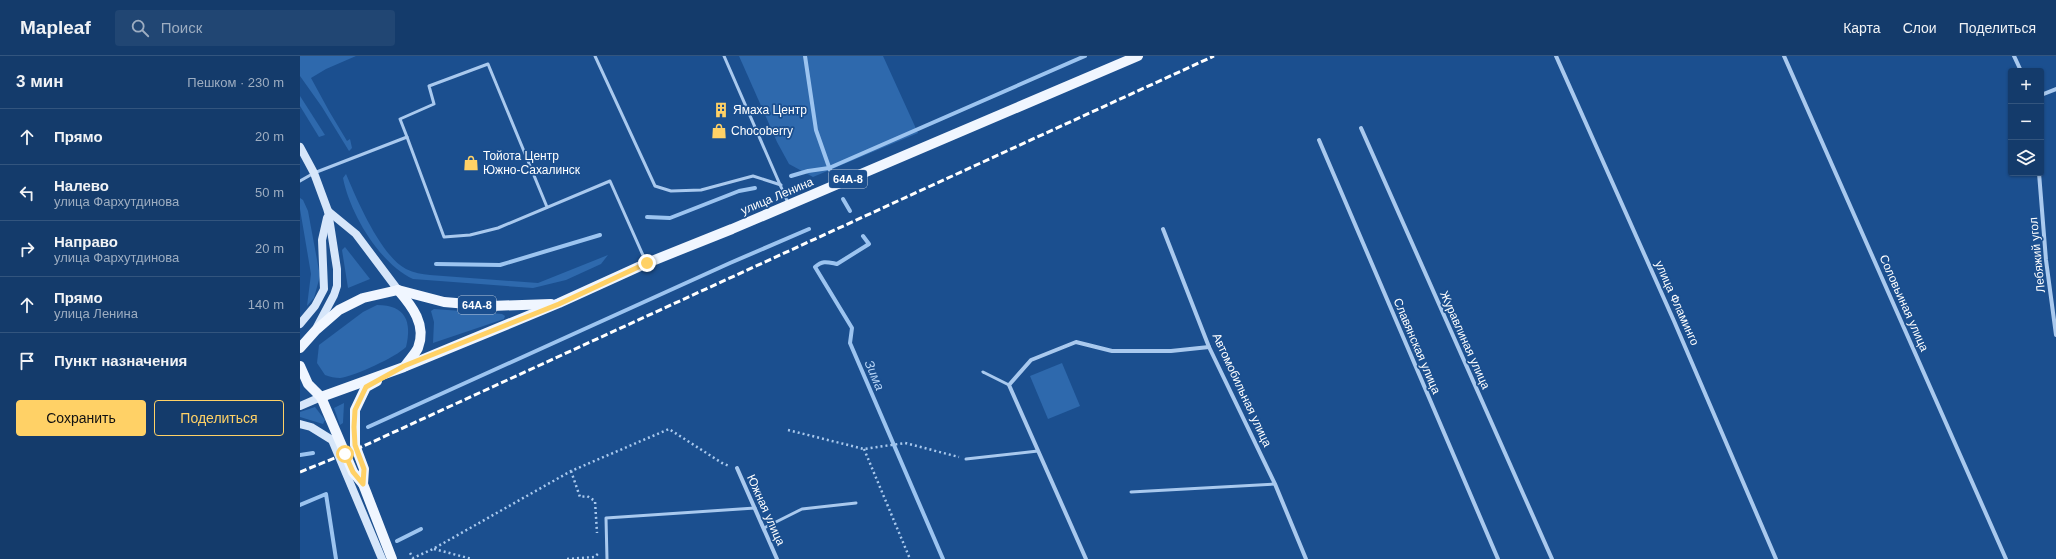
<!DOCTYPE html>
<html lang="ru">
<meta charset="utf-8">
<style>
:root{--surface:#143b6b;--page:#214673;--text:#f1f3f6;--muted:#9dadc1;--line:#33557e;--accent:#ffd166}
body{margin:0;font-family:Helvetica,sans-serif;background:var(--page);color:var(--text)}
.controls{position:absolute;right:12px;top:12px;display:grid;overflow:hidden;border-radius:4px;box-shadow:0 1px 3px #0004}
.controls button{width:36px;height:36px;display:grid;place-items:center;padding:0;border:0;border-bottom:1px solid var(--line);background:var(--surface);color:var(--text);font:20px sans-serif}
.stop{position:absolute;width:12px;height:12px;margin:-9px;border:3px solid #ffd166;border-radius:50%;background:#fff}
.stop.end{background:#ffd166;border-color:#fff;box-shadow:0 1px 4px #0008}
.list{margin:0;padding:0;list-style:none}
h2{display:flex;justify-content:space-between;align-items:center;height:52px;margin:0;padding:0 16px;font-size:17px}
h2 small{font-size:13px;font-weight:400;color:var(--muted)}
.list li{display:grid;grid-template-columns:26px 1fr auto;gap:12px;align-items:center;box-sizing:border-box;height:56px;padding:0 16px;border-top:1px solid var(--line)}
.list b{display:block;font-size:15px;white-space:nowrap}
.list p{margin:0;font-size:13px;white-space:nowrap;color:var(--muted)}
.list em{font-size:13px;font-style:normal;color:var(--muted)}
.actions{display:flex;gap:8px;padding:12px 16px}
.actions a{flex:1;padding:9px 0;border:1px solid var(--accent);border-radius:4px;text-align:center;font-size:14px;color:var(--accent)}
.actions .main{background:var(--accent);color:#111}
.icon{flex:none;width:22px;height:22px;fill:none;stroke:currentColor;stroke-width:2;stroke-linecap:round;stroke-linejoin:round}
.map{position:relative;flex:none;width:1756px;height:503px;overflow:hidden}
header{display:flex;align-items:center;gap:24px;box-sizing:border-box;height:56px;padding:0 20px;background:var(--surface);border-bottom:1px solid var(--line)}
header strong{font-size:19px}
nav{display:flex;gap:22px;margin-inline-start:auto;font-size:14px}
.search{width:280px;height:36px;background:var(--page);display:flex;align-items:center;gap:10px;box-sizing:border-box;padding:0 14px;border-radius:4px;color:var(--muted);font-size:15px}
main{display:flex}
aside{flex:1;background:var(--surface)}
.map>svg:first-child{display:block}
.green{fill:#2e69ad}
.lines{fill:none;stroke-linecap:round;stroke-linejoin:round}
.stream{stroke:#9cc4f0;stroke-width:4}
.path{stroke:#a9c9ee;stroke-width:2.5;stroke-dasharray:2 3;stroke-linecap:butt}
.service{stroke:#a9c9ee;stroke-width:3}
.minor{stroke:#a9c9ee;stroke-width:4}
.secondary{stroke:#d6e6fa;stroke-width:8}
.primary{stroke:#f0f6ff;stroke-width:10}
.rail{stroke:#fff;stroke-width:3;stroke-dasharray:7 3;stroke-linecap:butt}
.route{stroke:#ffd166;stroke-width:5}
.labels{text-anchor:middle;stroke-width:3.5;stroke-linejoin:round;paint-order:stroke}
.shield{fill:#1b4f8f;stroke:#bbcadd;stroke-width:1}
.shield-label{font-size:11px;font-weight:bold;fill:#fff}
.poi-label{font-size:12px;fill:#fff;stroke:#1b4f8f;text-anchor:start}
.street-label{font-size:12px;fill:#fff;stroke:#1b4f8f}
.water-label{font-size:13px;font-style:italic;fill:#b5d3f5;stroke:#1b4f8f}
</style>
<header>
<strong>Mapleaf</strong>
<div class="search"><svg class="icon" aria-label="search" viewBox="0 0 24 24"><circle cx="10" cy="10" r="6"/><path d="M15 15l6 6"/></svg>Поиск</div>
<nav><a>Карта</a><a>Слои</a><a>Поделиться</a></nav>
</header>
<main>
<aside>
<h2>3 мин<small>Пешком · 230 m</small></h2>
<ul class="list">
<li><svg class="icon" aria-label="ahead" viewBox="0 0 24 24"><path d="M12 20V5M6 11l6-6 6 6"/></svg><div><b>Прямо</b></div><em>20 m</em></li>
<li><svg class="icon" aria-label="left" viewBox="0 0 24 24"><path d="M17 20v-9H6M10 6l-5 5 5 5"/></svg><div><b>Налево</b><p>улица Фархутдинова</p></div><em>50 m</em></li>
<li><svg class="icon" aria-label="right" viewBox="0 0 24 24"><path d="M7 20v-9h11M14 6l5 5-5 5"/></svg><div><b>Направо</b><p>улица Фархутдинова</p></div><em>20 m</em></li>
<li><svg class="icon" aria-label="ahead" viewBox="0 0 24 24"><path d="M12 20V5M6 11l6-6 6 6"/></svg><div><b>Прямо</b><p>улица Ленина</p></div><em>140 m</em></li>
<li><svg class="icon" aria-label="arrive" viewBox="0 0 24 24"><path d="M6 21V4h12l-3 4 3 4H6"/></svg><div><b>Пункт назначения</b></div></li>
</ul>
<div class="actions"><a class="main">Сохранить</a><a>Поделиться</a></div>
</aside>
<div class="map">
<svg width="1756" height="503" viewBox="0 0 1756 503">
<rect width="100%" height="100%" fill="#1b4f8f"/>
<g class="green">
<path d="M 0,0 L 56,0 L 26,13 L 11,22 L 29,55 L 47,85 L 50,83 L 52,92 L 49,95 L 22,51 L 0,20 Z"/>
<path d="M 439,0 L 583,0 L 618,77 L 513,121 L 489,108 L 477,86 Z"/>
<path d="M 0,40 L 25,79 L 19,81 L 0,50 Z"/>
<path d="M 46,118 C 57,144 81,200 106,213 C 114,217 122,218 130,219 L 238,227 L 308,199 L 301,208 L 266,224 L 233,232 L 113,223 C 80,208 50,158 43,122 Z"/>
<path d="M 0,142 L 3,144 L 8,155 L 20,220 L 14,242 L 7,250 L 11,218 L 0,153 Z"/>
<path d="M 45,191 L 70,223 L 48,232 L 42,194 Z"/>
<path d="M 77,249 C 106,249 112,266 106,291 C 96,301 55,320 40,322 C 35,322 30,321 25,319 L 17,307 L 19,289 L 63,256 Z"/>
<path d="M 134,253 L 202,258 L 205,260 L 204,263 L 133,287 L 134,266 L 131,255 Z"/>
<path d="M 762,307 L 780,350 L 748,363 L 730,320 Z"/>
<path d="M 44,347 L 43,367 L 40,369 L 34,352 Z"/>
<path d="M 15,351 L 25,364 L 23,368 L 0,361 L 0,356 Z"/>
</g>
<g class="lines">
<g class="stream">
<path d="M 505,0 L 516,74 L 530,114"/>
<path d="M 491,120 L 508,115 L 529,112 L 785,0"/>
<path d="M 543,143 L 550,155"/>
<path d="M 347,161 L 370,162 L 439,135 L 455,132"/>
<path d="M 563,180 L 569,188 L 537,208 C 527,206 523,204 515,211 L 552,272 L 550,287 L 643,503"/>
<path d="M 136,208 L 200,209 L 300,179"/>
<path d="M 68,371 L 430,207 L 509,173"/>
<path d="M 0,399 L 13,397"/>
<path d="M 0,449 L 26,438 L 36,503"/>
<path d="M 97,485 L 121,473"/>
</g>
<g class="path">
<path d="M 488,374 L 564,393 L 605,387 L 659,401"/>
<path d="M 564,393 L 610,503"/>
<path d="M 271,415 L 280,441 L 287,440 L 295,445 L 297,477"/>
<path d="M 134,493 L 172,503"/>
<path d="M 110,497 L 113,502 L 133,493 L 271,415 L 369,373 L 422,407 L 429,410"/>
<path d="M 267,503 L 294,501 L 299,497"/>
</g>
<g class="service">
<path d="M 295,0 L 355,130 L 371,135 L 401,134 L 453,120 L 481,129"/>
<path d="M 424,0 L 488,147"/>
<path d="M 107,81 L 100,63 L 134,48 L 129,30 L 188,8 L 247,151"/>
<path d="M 0,125 L 14,117 L 107,81 L 144,181 L 170,179 L 198,172 L 310,125 L 346,206"/>
<path d="M 683,316 L 709,329"/>
<path d="M 666,403 L 738,395"/>
<path d="M 831,436 L 975,428"/>
<path d="M 464,472 L 502,453 L 556,447"/>
<path d="M 307,503 L 306,462 L 455,452"/>
</g>
<g class="minor">
<path d="M 1256,0 L 1374,265 L 1476,503"/>
<path d="M 1484,0 L 1706,503"/>
<path d="M 1714,0 L 1721,15"/>
<path d="M 1741,39 L 1756,33"/>
<path d="M 1061,72 L 1252,503"/>
<path d="M 1019,84 L 1198,503"/>
<path d="M 1739,117 L 1746,204 L 1756,279"/>
<path d="M 863,173 L 909,291 L 975,428 L 1006,503"/>
<path d="M 437,412 L 477,503"/>
<path d="M 786,503 L 709,329 L 731,304 L 776,286 L 812,295 L 871,295 L 909,291"/>
</g>
<g class="secondary">
<path d="M 0,91 L 14,117 L 28,155 L 37,213 L 37,230 L 34,239 L 17,271"/>
<path d="M 28,155 L 56,178 L 98,234"/>
<path d="M 0,268 L 15,250 L 24,233 L 22,184 L 27,162"/>
<path d="M 0,350 L 21,341"/>
<path d="M 0,368 L 11,371 L 32,384 L 82,503"/>
</g>
<g class="primary">
<path d="M 98,234 C 112,250 127,269 118,292 C 115,298 109,304 105,310"/>
<path d="M 0,292 L 16,274 L 39,254 L 63,242 L 98,234 L 144,246 L 191,250 L 251,248"/>
<path d="M 0,310 L 8,328 L 21,341 L 53,416 L 63,428"/>
<path d="M 77,325 L 66,331 L 55,354 L 55,389 L 64,413 L 63,428 L 92,503"/>
<path d="M 21,341 L 104,311 L 259,247 L 347,207 L 432,173 L 838,0"/>
</g>
<path class="rail" d="M 0,416 L 57,393 L 914,0"/>
</g>
<g class="lines">
<path class="route" d="M 45,398 L 53,416 L 63,428 L 64,413 L 55,389 L 54,371 L 55,354 L 66,331 L 104,310 L 259,248 L 347,207"/>
</g>
<defs>
<symbol id="building-bare" viewBox="-9 -9 18 18"><path d="M-4-6H4V6H1V3H-1V6H-4ZM-2.5-4.3h1.7v1.8h-1.7ZM.8-4.3h1.7v1.8H.8ZM-2.5-1h1.7V.8h-1.7ZM.8-1h1.7V.8H.8Z" fill="#ffd166" stroke="#1b4f8f" stroke-width="2.5" paint-order="stroke"/></symbol>
<symbol id="shop-bare" viewBox="-9 -9 18 18"><path d="M-5-2.5h2.3a2.7 3.5 0 0 1 5.4 0H5L5.5 6h-11ZM-1.5-2.5h3a1.5 2.3 0 0 0-3 0Z" fill="#ffd166" stroke="#1b4f8f" stroke-width="2.5" paint-order="stroke"/></symbol>
</defs>
<g fill-rule="evenodd">
<use href="#building-bare" x="410" y="43" width="22" height="22"/>
<use href="#shop-bare" x="408" y="64" width="22" height="22"/>
<use href="#shop-bare" x="160" y="96" width="22" height="22"/>
</g>
<g class="labels">
<g class="shield">
<rect x="529" y="114" width="38" height="18" rx="3"/>
<rect x="158" y="240" width="38" height="18" rx="3"/>
</g>
<g class="shield-label">
<text x="548" y="127">64А-8</text>
<text x="177" y="253">64А-8</text>
</g>
<g class="poi-label">
<text x="433" y="58">Ямаха Центр</text>
<text x="431" y="79">Chocoberry</text>
<text x="183" y="104">Тойота Центр<tspan x="183" dy="14">Южно-Сахалинск</tspan></text>
</g>
<g class="street-label">
<text transform="translate(477 140) rotate(-23)" y="4">улица Ленина</text>
<text transform="translate(1737 199) rotate(-96)" y="4">Лебяжий угол</text>
<text transform="translate(1377 247) rotate(66)" y="4">улица Фламинго</text>
<text transform="translate(1604 247) rotate(66)" y="4">Соловьиная улица</text>
<text transform="translate(1165 284) rotate(66)" y="4">Журавлиная улица</text>
<text transform="translate(1117 290) rotate(67)" y="4">Славянская улица</text>
<text transform="translate(942 334) rotate(65)" y="4">Автомобильная улица</text>
<text transform="translate(466 454) rotate(66)" y="4">Южная улица</text>
</g>
<g class="water-label">
<text transform="translate(575 319) rotate(67)" y="5">Зима</text>
</g>
</g>
</svg>
<div class="controls">
<button>+</button>
<button>−</button>
<button><svg class="icon" aria-label="layers" viewBox="0 0 24 24"><path d="M12 4l9 5-9 5-9-5zM3 14l9 5 9-5"/></svg></button>
</div>
<div class="stop" style="left:45px;top:398px"></div>
<div class="stop end" style="left:347px;top:207px"></div>
</div>
</main>
